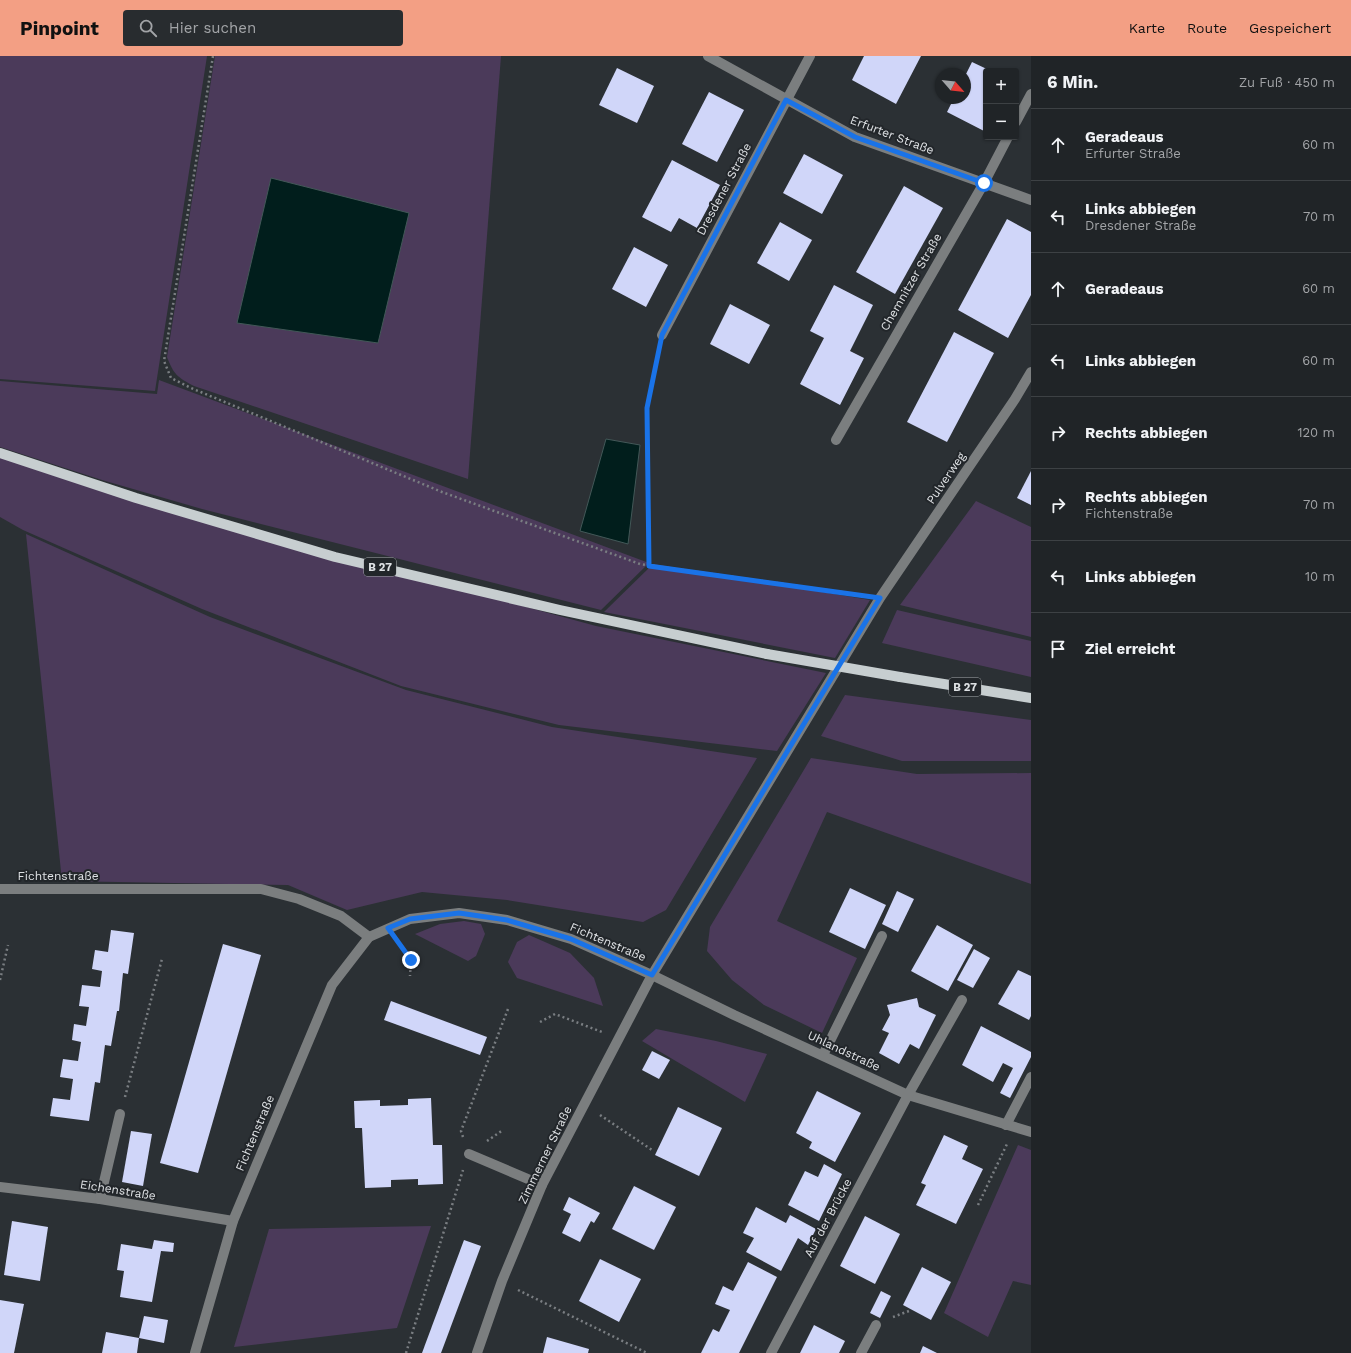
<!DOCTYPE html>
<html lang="de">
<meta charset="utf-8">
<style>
:root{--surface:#202427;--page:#282c2f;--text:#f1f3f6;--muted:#a2a4a7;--line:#3d4144;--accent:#f39f84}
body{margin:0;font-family:"Work Sans",sans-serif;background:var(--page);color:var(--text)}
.controls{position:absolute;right:12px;top:12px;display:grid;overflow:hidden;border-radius:4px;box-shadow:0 1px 3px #0004}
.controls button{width:36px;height:36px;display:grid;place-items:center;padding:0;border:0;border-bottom:1px solid var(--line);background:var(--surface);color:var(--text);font:20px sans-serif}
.compass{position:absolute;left:935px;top:12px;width:36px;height:36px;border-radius:50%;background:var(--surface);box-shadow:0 1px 3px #0004;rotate:118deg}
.stop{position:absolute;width:12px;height:12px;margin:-9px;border:3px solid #1a73e8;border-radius:50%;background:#fff}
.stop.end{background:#1a73e8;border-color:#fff;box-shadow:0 1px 4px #0008}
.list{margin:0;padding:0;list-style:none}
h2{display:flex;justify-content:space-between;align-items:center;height:52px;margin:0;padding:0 16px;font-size:17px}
h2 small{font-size:13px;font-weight:400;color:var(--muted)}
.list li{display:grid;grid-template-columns:26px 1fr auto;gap:12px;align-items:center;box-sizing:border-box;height:72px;padding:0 16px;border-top:1px solid var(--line)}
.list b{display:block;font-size:15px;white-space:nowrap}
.list p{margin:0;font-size:13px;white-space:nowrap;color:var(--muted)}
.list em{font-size:13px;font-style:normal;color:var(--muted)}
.icon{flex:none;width:22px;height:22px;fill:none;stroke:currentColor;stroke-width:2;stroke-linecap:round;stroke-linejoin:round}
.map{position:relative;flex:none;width:1031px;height:1297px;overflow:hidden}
header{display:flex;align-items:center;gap:24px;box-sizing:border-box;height:56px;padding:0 20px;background:var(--accent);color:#111}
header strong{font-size:19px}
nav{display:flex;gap:22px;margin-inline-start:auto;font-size:14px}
.search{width:280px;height:36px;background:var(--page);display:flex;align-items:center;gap:10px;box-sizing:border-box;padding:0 14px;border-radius:4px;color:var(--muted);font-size:15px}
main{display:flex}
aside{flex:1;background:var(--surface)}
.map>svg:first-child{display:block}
.green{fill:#4b3a5a}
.water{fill:#011e1c;stroke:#435858}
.building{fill:#d0d6f9}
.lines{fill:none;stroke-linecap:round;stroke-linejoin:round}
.path{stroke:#7a7e82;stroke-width:2.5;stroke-dasharray:2 3;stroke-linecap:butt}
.minor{stroke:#7b7e7f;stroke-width:10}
.major{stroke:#c7ced0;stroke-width:10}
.major-bridge{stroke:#c7ced0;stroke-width:10}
.route{stroke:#1a73e8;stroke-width:5}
.labels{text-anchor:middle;stroke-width:4;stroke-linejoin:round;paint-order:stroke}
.shield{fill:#22262a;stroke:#a6a9ac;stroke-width:1}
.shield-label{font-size:11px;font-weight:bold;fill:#dee1e4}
.street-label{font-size:12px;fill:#dee1e4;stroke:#22262a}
</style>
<header>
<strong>Pinpoint</strong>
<div class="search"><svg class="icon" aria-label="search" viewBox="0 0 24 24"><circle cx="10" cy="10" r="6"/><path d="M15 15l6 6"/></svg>Hier suchen</div>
<nav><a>Karte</a><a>Route</a><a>Gespeichert</a></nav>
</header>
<main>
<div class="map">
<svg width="1031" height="1297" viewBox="0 0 1031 1297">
<rect width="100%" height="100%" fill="#2b3034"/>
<g class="green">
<path d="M 0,0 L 207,0 L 155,335 L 0,323 Z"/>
<path d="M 215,0 L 501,0 L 468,423 L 194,330 C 177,321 174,319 167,301 Z"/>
<path d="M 159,324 L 649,507 L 601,554 L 202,453 L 102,424 L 0,391 L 0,325 L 157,338 Z"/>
<path d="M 0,401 L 149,448 L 596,570 L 826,617 L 777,695 L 559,669 L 401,630 L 202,553 L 23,474 L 0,461 Z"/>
<path d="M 976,445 L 1031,471 L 1031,581 L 900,549 Z"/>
<path d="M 26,478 L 210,561 L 406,634 L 552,671 L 757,702 L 666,854 L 643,866 L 507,844 L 422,836 L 347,854 L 288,829 L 62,825 Z"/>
<path d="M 653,508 L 870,544 L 835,602 L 604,556 Z"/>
<path d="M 897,554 L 1031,585 L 1031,621 L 882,587 Z"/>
<path d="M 845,639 L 1031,664 L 1031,705 L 902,705 L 821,680 Z"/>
<path d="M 811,702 L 917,718 L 1031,717 L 1031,828 L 827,756 L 777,865 L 857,902 L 822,977 L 764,949 L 732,924 L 707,895 L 710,871 Z"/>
<path d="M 464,865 L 481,868 L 485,878 L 476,900 L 468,905 L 415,878 L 440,868 Z"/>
<path d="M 529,879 L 570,897 L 594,922 L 603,950 L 517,922 L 508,906 L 517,886 Z"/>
<path d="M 656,973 L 716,985 L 767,998 L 745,1046 L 642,985 Z"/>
<path d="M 1018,1089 L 1031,1094 L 1031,1229 L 1013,1225 L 988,1281 L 944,1257 Z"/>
<path d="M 431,1170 L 397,1272 L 234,1291 L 269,1173 Z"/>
</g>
<g class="water">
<path d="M 271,122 L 409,157 L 378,287 L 237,267 Z"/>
<path d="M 606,383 L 640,389 L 628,488 L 580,475 Z"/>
</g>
<g class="building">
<path d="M 864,0 L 921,0 L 896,48 L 852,24 Z"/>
<path d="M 972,6 L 991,15 L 986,15 L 986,71 L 984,75 L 947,56 L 954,42 L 965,42 L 965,20 Z"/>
<path d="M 617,12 L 654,30 L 637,67 L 599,49 Z"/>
<path d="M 709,36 L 744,54 L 717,106 L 682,88 Z"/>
<path d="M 804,98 L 843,119 L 822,158 L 783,137 Z"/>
<path d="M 672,104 L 720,129 L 697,172 L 679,162 L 671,176 L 642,161 Z"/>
<path d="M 904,130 L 943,152 L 895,238 L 856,216 Z"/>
<path d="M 1007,163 L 1031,176 L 1031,239 L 1008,282 L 958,254 Z"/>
<path d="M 780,166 L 812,184 L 789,225 L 757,207 Z"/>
<path d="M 634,191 L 668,209 L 646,251 L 612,233 Z"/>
<path d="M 834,229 L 873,249 L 850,295 L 864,302 L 840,349 L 800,328 L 824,282 L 810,275 Z"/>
<path d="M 730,248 L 770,269 L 749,308 L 710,288 Z"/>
<path d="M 954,276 L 994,297 L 947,386 L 907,366 Z"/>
<path d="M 1031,415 L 1031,449 L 1017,442 Z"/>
<path d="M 850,832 L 886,849 L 865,893 L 829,876 Z"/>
<path d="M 897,835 L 914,843 L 898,876 L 882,868 Z"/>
<path d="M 937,869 L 973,889 L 948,935 L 911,915 Z"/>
<path d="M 111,874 L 134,877 L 128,918 L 123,917 L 119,955 L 117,955 L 111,990 L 105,989 L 100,1027 L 95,1026 L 89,1065 L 50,1060 L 53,1042 L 70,1044 L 73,1023 L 60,1021 L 63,1003 L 78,1005 L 81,986 L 72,984 L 74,968 L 86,970 L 89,951 L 79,950 L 82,929 L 100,931 L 102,915 L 92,913 L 95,894 L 108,896 Z"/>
<path d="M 223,888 L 261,899 L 198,1117 L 160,1107 Z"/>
<path d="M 974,893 L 990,902 L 973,932 L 957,924 Z"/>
<path d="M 1018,914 L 1031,920 L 1031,960 L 1029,964 L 998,948 Z"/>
<path d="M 917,942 L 919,951 L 936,959 L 919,993 L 910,988 L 899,1008 L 879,997 L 889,977 L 882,974 L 890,959 L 887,949 Z"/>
<path d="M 391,945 L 487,981 L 480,999 L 384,964 Z"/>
<path d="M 981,970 L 1031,996 L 1031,1001 L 1010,1042 L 1000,1037 L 1013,1012 L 1003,1007 L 993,1026 L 962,1009 Z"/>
<path d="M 652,995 L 670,1004 L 659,1023 L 642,1014 Z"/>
<path d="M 817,1035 L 861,1057 L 835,1106 L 809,1092 L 812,1086 L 796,1077 Z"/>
<path d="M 431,1042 L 433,1089 L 442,1089 L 443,1128 L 418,1129 L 418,1123 L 391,1124 L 391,1131 L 365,1132 L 362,1072 L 355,1072 L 354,1045 L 380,1044 L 380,1050 L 408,1049 L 408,1043 Z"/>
<path d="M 678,1051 L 722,1072 L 699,1120 L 655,1099 Z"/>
<path d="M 131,1075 L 152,1078 L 143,1130 L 122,1126 Z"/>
<path d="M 944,1079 L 968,1090 L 962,1103 L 983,1113 L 956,1168 L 916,1149 L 926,1129 L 921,1127 Z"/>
<path d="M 824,1108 L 842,1118 L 819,1165 L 788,1149 L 805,1115 L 818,1121 Z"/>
<path d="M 634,1130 L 676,1151 L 654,1194 L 612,1173 Z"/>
<path d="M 569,1141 L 600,1157 L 594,1167 L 591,1165 L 580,1186 L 562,1177 L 571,1158 L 563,1154 Z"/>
<path d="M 756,1151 L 786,1167 L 790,1159 L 816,1173 L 808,1189 L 798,1182 L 781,1215 L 746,1196 L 754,1182 L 743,1177 Z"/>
<path d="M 865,1160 L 900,1178 L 875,1228 L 840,1210 Z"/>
<path d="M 12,1165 L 48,1171 L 40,1225 L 4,1219 Z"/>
<path d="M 154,1184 L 174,1187 L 173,1196 L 161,1195 L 152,1246 L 120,1241 L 124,1215 L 117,1214 L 121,1188 L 152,1193 Z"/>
<path d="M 464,1184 L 481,1190 L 441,1297 L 422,1297 Z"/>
<path d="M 600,1203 L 641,1223 L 619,1266 L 579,1245 Z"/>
<path d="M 748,1206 L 777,1221 L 739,1297 L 701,1297 L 713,1273 L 719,1276 L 730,1254 L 715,1248 L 723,1230 L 733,1235 Z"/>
<path d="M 922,1211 L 951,1226 L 931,1264 L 903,1249 Z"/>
<path d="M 881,1235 L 891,1240 L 880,1262 L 870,1257 Z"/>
<path d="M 0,1244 L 24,1248 L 14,1297 L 0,1297 Z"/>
<path d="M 144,1260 L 168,1264 L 164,1287 L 139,1282 L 137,1297 L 102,1297 L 106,1276 L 139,1282 Z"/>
<path d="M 814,1269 L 845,1285 L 839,1297 L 800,1297 Z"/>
<path d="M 547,1281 L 589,1293 L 588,1297 L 543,1297 Z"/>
<path d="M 923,1290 L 937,1297 L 920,1297 Z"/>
</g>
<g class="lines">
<g class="path">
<path d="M 213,0 L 164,305 L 171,322 L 191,332 L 442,436 L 640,508 L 862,539"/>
<path d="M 649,510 L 647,352 L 659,295"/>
<path d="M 399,888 L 411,904 L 410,920"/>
<path d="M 0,924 L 8,889"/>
<path d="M 540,966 L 555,958 L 602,976"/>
<path d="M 125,1041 L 162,903"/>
<path d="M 600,1059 L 652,1094"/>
<path d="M 463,1081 L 461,1075 L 508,953"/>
<path d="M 487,1085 L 503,1074"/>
<path d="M 978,1149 L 1007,1088"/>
<path d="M 518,1234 L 647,1297"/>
<path d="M 893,1261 L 909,1255"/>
<path d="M 406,1297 L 463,1114"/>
</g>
<g class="minor">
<path d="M 708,0 L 855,81 L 1031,144"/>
<path d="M 1016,66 L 1031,38"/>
<path d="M 662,279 L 810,0"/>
<path d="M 836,384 L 984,127 L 1008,81"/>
<path d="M 0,833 L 261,833 L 299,843 L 341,860 L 369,881"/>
<path d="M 823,999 L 882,880"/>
<path d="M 1006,1069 L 1031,1021"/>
<path d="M 469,1098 L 542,1129"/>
<path d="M 0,1131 L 100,1143 L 233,1165"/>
<path d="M 100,1143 L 120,1058"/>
<path d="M 195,1297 L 233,1165 L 332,929 L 369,881 L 410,863 L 459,857 L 507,864 L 571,883 L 652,919 L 734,959 L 908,1039 L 1031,1076"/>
<path d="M 477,1297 L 502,1225 L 542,1129 L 652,919 L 880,542 L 1015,343 L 1031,316"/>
<path d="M 771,1297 L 908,1039 L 962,944"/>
<path d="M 861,1297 L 876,1269"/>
</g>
<g class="major">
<path d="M 0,397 L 136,442 L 335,501 L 560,554 L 767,598"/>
<path d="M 900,621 L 1031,642"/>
</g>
<path class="major-bridge" d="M 767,598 L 900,621"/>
</g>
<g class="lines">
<path class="route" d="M 411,904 L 388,872 L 410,863 L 459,857 L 507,864 L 571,883 L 652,919 L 880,542 L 649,510 L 647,352 L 662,279 L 786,44 L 855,81 L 984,127"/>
</g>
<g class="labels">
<g class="shield">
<rect x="364" y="502" width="32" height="18" rx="3"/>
<rect x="949" y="622" width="32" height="18" rx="3"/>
</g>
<g class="shield-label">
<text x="380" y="515">B 27</text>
<text x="965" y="635">B 27</text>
</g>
<g class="street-label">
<text transform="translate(892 79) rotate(21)" y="4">Erfurter Straße</text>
<text transform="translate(724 133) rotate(-62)" y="4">Dresdener Straße</text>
<text transform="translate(911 226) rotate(-60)" y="4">Chemnitzer Straße</text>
<text transform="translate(946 422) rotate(-56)" y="4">Pulverweg</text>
<text x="58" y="824">Fichtenstraße</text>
<text transform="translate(608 886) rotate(23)" y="4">Fichtenstraße</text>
<text transform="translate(844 995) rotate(25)" y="4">Uhlandstraße</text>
<text transform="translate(255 1077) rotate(-67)" y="4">Fichtenstraße</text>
<text transform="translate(545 1099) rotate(-64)" y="4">Zimmerner Straße</text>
<text transform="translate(118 1134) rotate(9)" y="4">Eichenstraße</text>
<text transform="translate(828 1162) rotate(-62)" y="4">Auf der Brücke</text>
</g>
</g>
</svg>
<div class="controls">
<button>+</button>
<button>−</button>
</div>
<svg class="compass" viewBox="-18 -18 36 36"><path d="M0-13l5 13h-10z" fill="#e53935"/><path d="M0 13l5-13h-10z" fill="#a2a4a7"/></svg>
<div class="stop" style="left:984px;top:127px"></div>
<div class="stop end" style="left:411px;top:904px"></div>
</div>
<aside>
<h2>6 Min.<small>Zu Fuß · 450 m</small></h2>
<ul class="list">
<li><svg class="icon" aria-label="ahead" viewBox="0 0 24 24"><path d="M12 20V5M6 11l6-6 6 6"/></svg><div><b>Geradeaus</b><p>Erfurter Straße</p></div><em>60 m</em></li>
<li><svg class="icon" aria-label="left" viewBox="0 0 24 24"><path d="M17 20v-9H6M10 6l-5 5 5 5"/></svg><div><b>Links abbiegen</b><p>Dresdener Straße</p></div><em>70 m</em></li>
<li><svg class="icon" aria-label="ahead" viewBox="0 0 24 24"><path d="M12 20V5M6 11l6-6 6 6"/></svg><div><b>Geradeaus</b></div><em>60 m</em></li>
<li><svg class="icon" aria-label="left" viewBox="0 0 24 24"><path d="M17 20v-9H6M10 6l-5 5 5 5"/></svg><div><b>Links abbiegen</b></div><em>60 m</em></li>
<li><svg class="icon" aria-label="right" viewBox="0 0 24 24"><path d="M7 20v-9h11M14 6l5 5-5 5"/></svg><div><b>Rechts abbiegen</b></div><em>120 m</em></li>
<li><svg class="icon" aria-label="right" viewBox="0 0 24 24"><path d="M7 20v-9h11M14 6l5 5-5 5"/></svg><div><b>Rechts abbiegen</b><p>Fichtenstraße</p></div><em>70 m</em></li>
<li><svg class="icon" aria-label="left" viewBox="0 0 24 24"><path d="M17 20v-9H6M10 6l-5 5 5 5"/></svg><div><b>Links abbiegen</b></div><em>10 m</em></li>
<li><svg class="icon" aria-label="arrive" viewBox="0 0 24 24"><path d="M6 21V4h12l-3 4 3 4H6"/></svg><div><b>Ziel erreicht</b></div></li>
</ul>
</aside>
</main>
